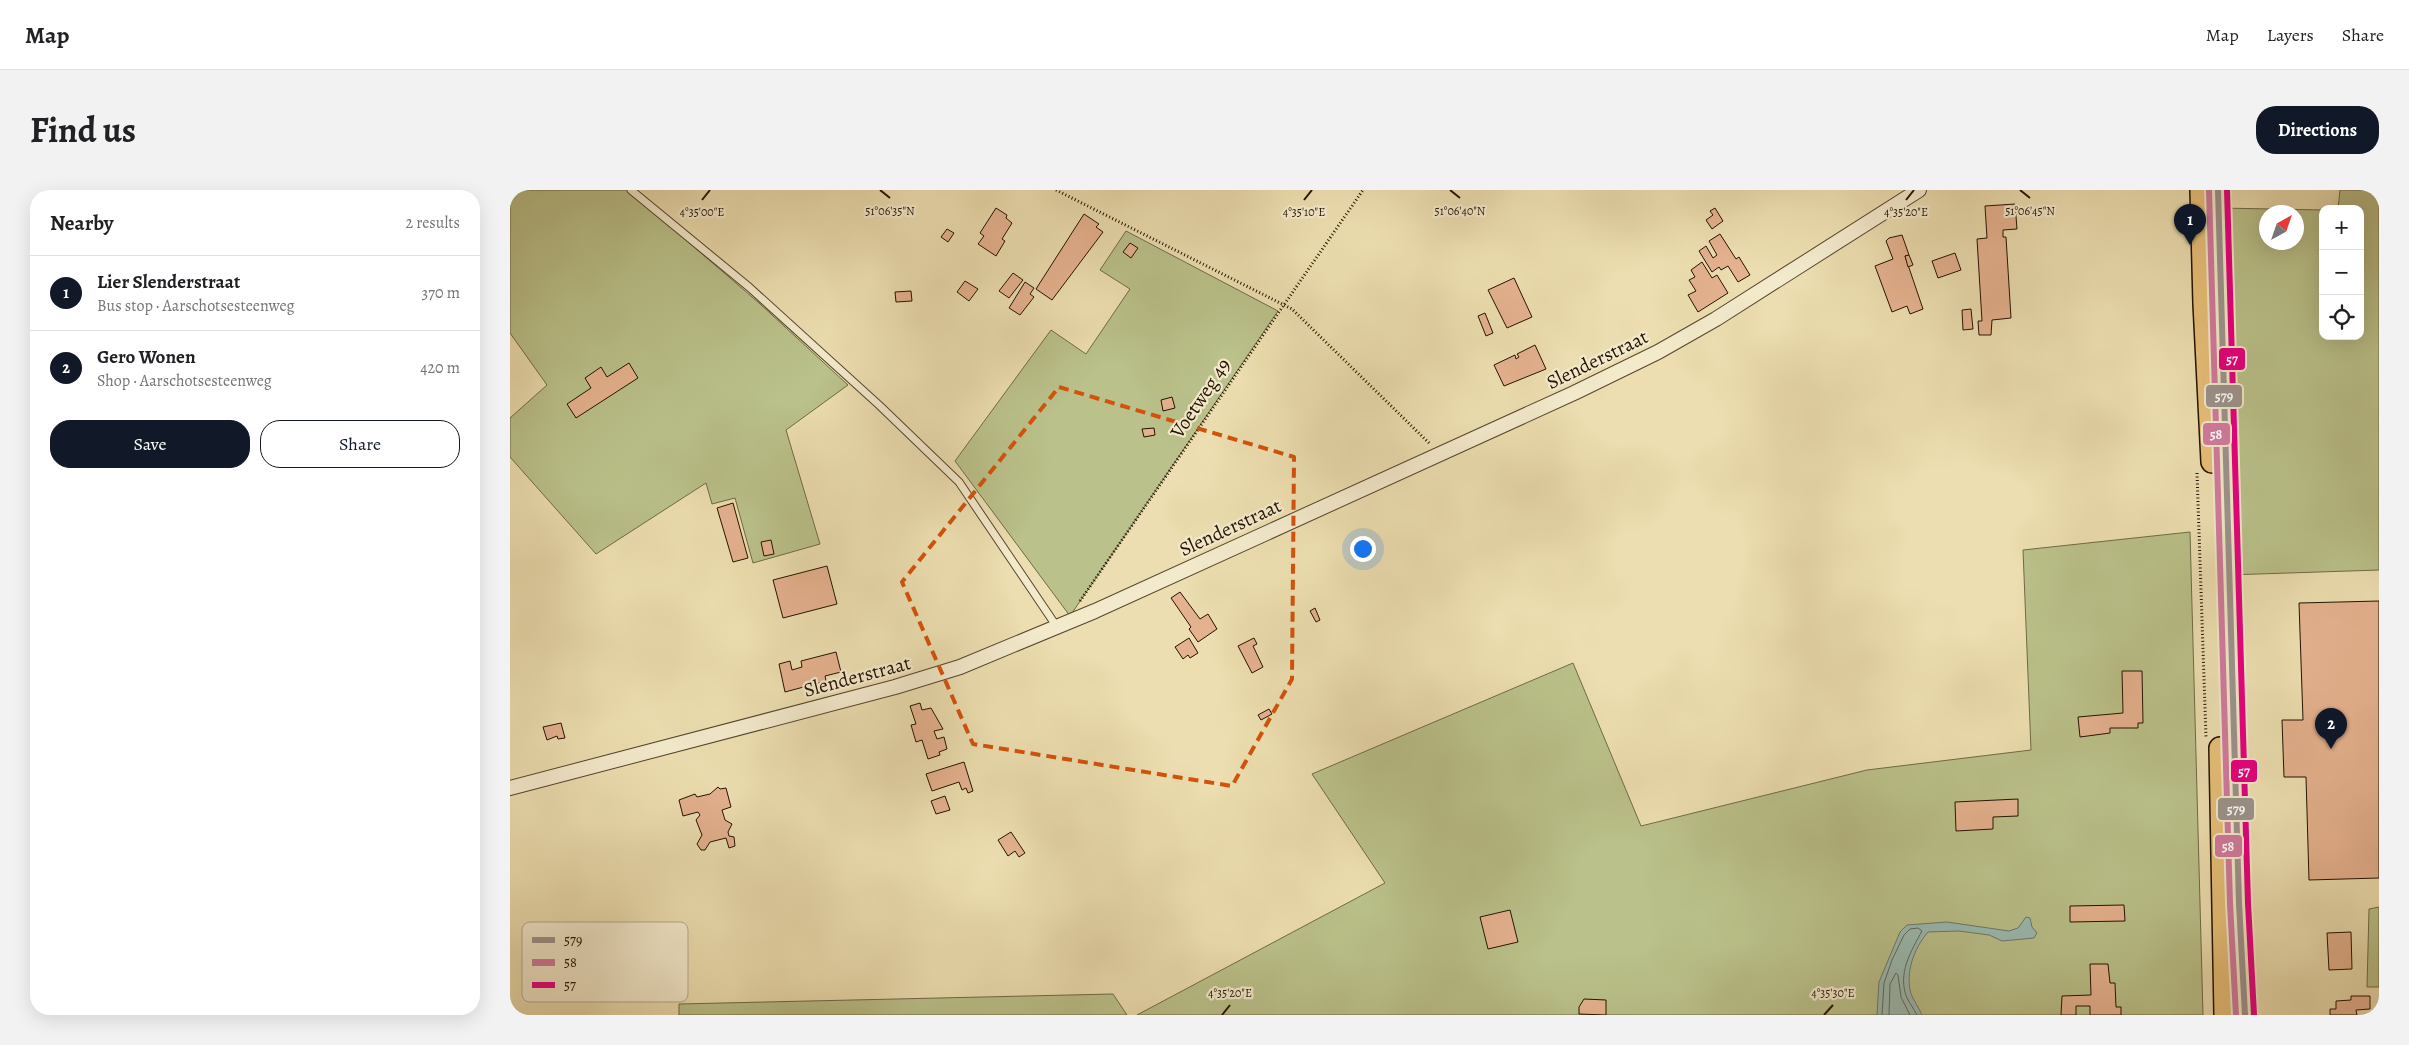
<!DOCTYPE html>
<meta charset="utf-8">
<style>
:root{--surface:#fff;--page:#f2f2f2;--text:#202124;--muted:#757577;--line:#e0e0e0;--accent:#111827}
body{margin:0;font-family:Alegreya,serif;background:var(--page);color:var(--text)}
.controls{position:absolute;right:15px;top:15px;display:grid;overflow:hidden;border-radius:10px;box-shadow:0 5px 20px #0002}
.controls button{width:45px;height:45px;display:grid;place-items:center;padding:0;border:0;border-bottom:1px solid var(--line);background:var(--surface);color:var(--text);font:25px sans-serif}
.compass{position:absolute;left:1749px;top:15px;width:45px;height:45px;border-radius:50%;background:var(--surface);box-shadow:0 5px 20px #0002;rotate:40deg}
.you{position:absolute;left:852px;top:358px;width:18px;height:18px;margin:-12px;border:4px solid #fff;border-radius:50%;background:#1a73e8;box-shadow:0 0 0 8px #1a73e833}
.badge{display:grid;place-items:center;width:32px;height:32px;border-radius:50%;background:var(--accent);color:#fff;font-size:16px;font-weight:700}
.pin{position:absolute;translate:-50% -41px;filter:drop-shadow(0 1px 2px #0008)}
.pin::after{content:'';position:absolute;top:26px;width:18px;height:15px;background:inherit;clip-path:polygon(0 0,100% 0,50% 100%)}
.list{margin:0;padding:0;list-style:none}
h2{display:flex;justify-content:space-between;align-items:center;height:65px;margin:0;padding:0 20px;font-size:21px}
h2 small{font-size:16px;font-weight:400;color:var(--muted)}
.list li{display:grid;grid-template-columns:32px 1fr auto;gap:15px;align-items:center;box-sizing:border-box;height:75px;padding:0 20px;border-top:1px solid var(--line)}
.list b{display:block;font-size:19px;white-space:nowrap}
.list p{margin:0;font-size:16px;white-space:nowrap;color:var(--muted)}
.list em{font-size:16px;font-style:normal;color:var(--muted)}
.actions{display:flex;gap:10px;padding:15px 20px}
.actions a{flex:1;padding:11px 0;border:1px solid var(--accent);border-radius:20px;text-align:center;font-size:18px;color:var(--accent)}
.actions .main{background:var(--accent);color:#fff}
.icon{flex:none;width:28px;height:28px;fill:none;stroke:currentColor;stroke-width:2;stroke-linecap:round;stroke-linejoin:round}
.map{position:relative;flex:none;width:1869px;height:825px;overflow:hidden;border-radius:20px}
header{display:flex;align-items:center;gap:30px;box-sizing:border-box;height:70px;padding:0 25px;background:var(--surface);border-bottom:1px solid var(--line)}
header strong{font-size:24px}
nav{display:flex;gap:28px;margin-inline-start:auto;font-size:18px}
.intro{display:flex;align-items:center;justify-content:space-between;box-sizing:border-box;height:120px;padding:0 30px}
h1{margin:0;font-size:35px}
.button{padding:12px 22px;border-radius:20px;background:var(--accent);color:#fff;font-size:18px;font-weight:700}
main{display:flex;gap:30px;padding:0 30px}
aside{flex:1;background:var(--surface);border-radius:20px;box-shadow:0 5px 20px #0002}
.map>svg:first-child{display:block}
.green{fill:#bac18a;stroke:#6f6a46;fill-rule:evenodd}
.water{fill:#9abbb2;stroke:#6b776b}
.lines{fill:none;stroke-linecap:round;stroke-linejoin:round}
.shore{stroke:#5f665a;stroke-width:1}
.building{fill:#e5b28f;stroke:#241201}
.service-casing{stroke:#56452d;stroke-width:9}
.minor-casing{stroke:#56452d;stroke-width:16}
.primary-casing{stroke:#241201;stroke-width:24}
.path{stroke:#241201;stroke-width:3;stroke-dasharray:1 2.5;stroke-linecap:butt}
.service{stroke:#f3eacc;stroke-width:7}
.minor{stroke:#f3eacc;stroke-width:14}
.primary{stroke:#e6bf78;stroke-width:21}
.bus-1-casing{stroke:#f3eacc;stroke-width:10}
.bus-2-casing{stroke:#f3eacc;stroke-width:10}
.bus-3-casing{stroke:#f3eacc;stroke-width:10}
.bus-1{stroke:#9c948d;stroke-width:6}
.bus-2{stroke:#d17b9e;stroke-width:6}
.bus-3{stroke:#e6007e;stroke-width:6}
.marked{fill:none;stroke:#d4520b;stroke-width:4;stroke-dasharray:10 6;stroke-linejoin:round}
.ticks{fill:none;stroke:#241201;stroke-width:2}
.labels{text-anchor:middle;stroke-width:4.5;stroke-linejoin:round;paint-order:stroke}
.street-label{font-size:20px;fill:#241201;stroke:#f3eacc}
.key{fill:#f3eacc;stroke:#b5a98f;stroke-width:1}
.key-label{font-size:14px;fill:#241201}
.ticks-label{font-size:12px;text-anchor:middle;fill:#241201;stroke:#f3eacc;stroke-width:4.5;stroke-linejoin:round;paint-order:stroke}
.line-badge{stroke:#f3eacc;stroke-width:2}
.badge-label{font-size:14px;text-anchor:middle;font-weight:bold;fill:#fff}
</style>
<header>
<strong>Map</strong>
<nav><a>Map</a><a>Layers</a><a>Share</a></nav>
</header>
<div class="intro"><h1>Find us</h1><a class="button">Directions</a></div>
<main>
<aside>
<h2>Nearby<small>2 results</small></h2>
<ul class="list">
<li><span class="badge">1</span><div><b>Lier Slenderstraat</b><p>Bus stop · Aarschotsesteenweg</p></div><em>370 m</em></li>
<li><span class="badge">2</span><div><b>Gero Wonen</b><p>Shop · Aarschotsesteenweg</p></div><em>420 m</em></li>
</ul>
<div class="actions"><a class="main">Save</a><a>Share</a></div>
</aside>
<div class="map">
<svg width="1869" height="825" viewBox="0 0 1869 825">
<rect width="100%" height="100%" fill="#ecdeb0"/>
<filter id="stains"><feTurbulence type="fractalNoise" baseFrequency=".004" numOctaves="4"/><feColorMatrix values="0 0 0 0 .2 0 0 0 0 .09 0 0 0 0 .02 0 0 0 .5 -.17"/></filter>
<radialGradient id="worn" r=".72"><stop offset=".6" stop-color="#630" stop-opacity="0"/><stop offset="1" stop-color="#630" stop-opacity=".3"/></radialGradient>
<g class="green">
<path d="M 0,0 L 118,0 L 249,113 L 338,195 L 276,240 L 310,354 L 243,373 L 225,308 L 202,314 L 196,293 L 86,364 L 0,267 L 0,228 L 37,195 L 0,143 Z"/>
<path d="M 1830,0 L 1869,0 L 1869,380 L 1718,385 L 1709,18 L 1813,20 L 1813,146 L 1850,146 L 1850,19 L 1828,19 ZM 1756,22 L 1786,22 L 1786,52 L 1756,52 Z"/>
<path d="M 616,41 L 768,121 L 560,426 L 445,271 L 541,140 L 576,164 L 620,99 L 590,80 Z"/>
<path d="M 1680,342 L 1693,825 L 627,825 L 875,693 L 802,584 L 1063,473 L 1131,636 L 1357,580 L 1521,560 L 1513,360 Z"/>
<path d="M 1869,717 L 1869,797 L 1857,797 L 1859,719 Z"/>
<path d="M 603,804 L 617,825 L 169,825 L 169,814 Z"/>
</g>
<path class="water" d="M 1516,727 L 1520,728 L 1522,737 L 1527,743 L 1524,748 L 1492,751 L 1479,745 L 1449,741 L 1418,742 C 1404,758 1395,783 1401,804 C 1404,811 1409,818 1412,825 L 1367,825 L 1369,792 L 1390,742 L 1397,735 L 1437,732 L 1499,741 L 1508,738 Z"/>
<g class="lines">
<g class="shore">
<path d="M 1372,825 L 1374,793 L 1382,770 L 1394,745 L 1400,739 L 1408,738 L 1412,741 C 1401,761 1387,784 1397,808 C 1400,814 1404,819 1407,825"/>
<path d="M 1379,825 L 1380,794 L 1386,783 L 1388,785 L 1391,807 L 1400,825"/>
</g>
</g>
<g class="building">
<path d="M 1505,14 L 1507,39 L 1493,40 L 1493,47 L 1496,47 L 1501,128 L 1482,130 L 1481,145 L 1469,145 L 1468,131 L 1472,131 L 1467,49 L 1477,48 L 1475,16 Z"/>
<path d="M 486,18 L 497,25 L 496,28 L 502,33 L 492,49 L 495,51 L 486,66 L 468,54 L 474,46 L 470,43 Z"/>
<path d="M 1205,18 L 1213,31 L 1202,39 L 1196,30 L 1203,25 L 1200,21 Z"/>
<path d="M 574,24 L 589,34 L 586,37 L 593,42 L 542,110 L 526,99 Z"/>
<path d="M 437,39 L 444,43 L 438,52 L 431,47 Z"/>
<path d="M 1210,44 L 1226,69 L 1229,67 L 1240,85 L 1228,92 L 1218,76 L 1211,80 L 1209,77 L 1202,82 L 1189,61 L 1196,56 L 1203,68 L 1207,65 L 1199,51 Z"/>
<path d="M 1392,45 L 1399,65 L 1395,66 L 1413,119 L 1400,124 L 1397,116 L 1382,122 L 1365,76 L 1383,69 L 1376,51 L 1379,48 Z"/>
<path d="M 620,53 L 628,58 L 621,68 L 613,62 Z"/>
<path d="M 1445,63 L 1451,80 L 1428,88 L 1422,71 Z"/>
<path d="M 1399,65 L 1403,75 L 1398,77 L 1395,66 Z"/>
<path d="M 1192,72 L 1202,88 L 1207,85 L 1218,103 L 1188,122 L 1178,105 L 1186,101 L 1179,90 L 1185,87 L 1181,80 Z"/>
<path d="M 503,83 L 513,90 L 499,108 L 489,101 Z"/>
<path d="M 1004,88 L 1022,127 L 997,138 L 978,100 Z"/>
<path d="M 455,91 L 468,99 L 459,111 L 447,102 Z"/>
<path d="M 515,92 L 524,98 L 520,104 L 524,107 L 510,125 L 499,118 Z"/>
<path d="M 401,101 L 402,111 L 386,112 L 385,102 Z"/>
<path d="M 1461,119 L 1463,139 L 1453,140 L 1452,120 Z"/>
<path d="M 975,123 L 983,143 L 976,146 L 968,126 Z"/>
<path d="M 1025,155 L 1036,179 L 994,196 L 984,175 L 1005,165 L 1006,169 L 1009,167 L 1007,164 Z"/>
<path d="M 119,173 L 128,188 L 66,228 L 57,214 L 81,198 L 75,188 L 91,177 L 97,187 Z"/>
<path d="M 662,207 L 665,218 L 653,221 L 651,210 Z"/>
<path d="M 644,238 L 645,245 L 634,247 L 632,239 Z"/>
<path d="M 223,313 L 238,368 L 223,372 L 207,318 Z"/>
<path d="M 261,350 L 264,364 L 254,366 L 251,352 Z"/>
<path d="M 317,376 L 327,414 L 273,428 L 263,390 Z"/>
<path d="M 670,402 L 690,429 L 698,424 L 707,439 L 688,452 L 679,439 L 681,437 L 661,408 Z"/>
<path d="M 1869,411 L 1869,688 L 1799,690 L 1796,587 L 1774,587 L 1772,530 L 1793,530 L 1789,413 Z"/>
<path d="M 805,418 L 810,430 L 806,432 L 800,421 Z"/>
<path d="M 679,448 L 688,463 L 680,468 L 678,465 L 673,469 L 665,457 Z"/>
<path d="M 744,448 L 747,454 L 743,456 L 753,477 L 742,483 L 728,456 Z"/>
<path d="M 326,462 L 331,482 L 315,486 L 316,491 L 275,502 L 269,474 L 280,471 L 282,480 L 292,477 L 291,471 Z"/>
<path d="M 1612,481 L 1632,481 L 1633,533 L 1628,533 L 1628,538 L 1600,538 L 1600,543 L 1570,547 L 1568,527 L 1613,523 Z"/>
<path d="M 410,513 L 412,520 L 421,518 L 433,539 L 424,541 L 427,549 L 434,547 L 437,559 L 429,562 L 430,565 L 418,569 L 412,550 L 406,552 L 401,535 L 406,534 L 400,516 Z"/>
<path d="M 759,519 L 762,524 L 751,530 L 748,525 Z"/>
<path d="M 51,533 L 55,548 L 48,549 L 47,546 L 37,550 L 33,537 Z"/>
<path d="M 454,572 L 463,601 L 458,603 L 456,598 L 452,600 L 449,592 L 422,601 L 416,584 Z"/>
<path d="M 208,597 L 210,599 L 216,598 L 221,617 L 212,620 L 215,630 L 222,634 L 218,642 L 219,646 L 224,647 L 225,656 L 219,658 L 216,648 L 200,652 L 195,660 L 191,660 L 187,654 L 192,645 L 186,630 L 190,625 L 188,622 L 173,626 L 169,610 L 185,604 L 187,607 L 200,604 Z"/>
<path d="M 435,606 L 440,620 L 426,624 L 421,611 Z"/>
<path d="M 1508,609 L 1508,626 L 1483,627 L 1483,639 L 1446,641 L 1445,612 Z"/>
<path d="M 501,642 L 515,663 L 509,667 L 505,661 L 498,666 L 488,650 Z"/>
<path d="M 1614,715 L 1615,731 L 1560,732 L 1560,716 Z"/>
<path d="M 1000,720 L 1008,752 L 978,759 L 970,727 Z"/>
<path d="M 1841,742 L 1842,779 L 1819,780 L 1817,743 Z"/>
<path d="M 1580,774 L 1598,774 L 1600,793 L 1605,793 L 1606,817 L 1611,817 L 1611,825 L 1580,825 L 1580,816 L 1566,816 L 1566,825 L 1551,825 L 1552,806 L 1581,805 Z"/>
<path d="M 1841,806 L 1860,806 L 1860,819 L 1846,820 L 1847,825 L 1820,825 L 1820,819 L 1826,819 L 1826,811 L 1841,810 Z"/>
<path d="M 1074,809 L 1096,810 L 1096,825 L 1069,824 L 1069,817 Z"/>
</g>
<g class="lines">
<defs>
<path id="service" d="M 121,0 L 239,97 L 369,215 L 449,292 L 547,437"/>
<path id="minor" d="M 0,598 L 385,497 L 450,477 L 585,421 L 1064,203 L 1148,162 L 1206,129 L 1409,0"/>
<g id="primary">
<path d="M 1691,0 L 1694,114 L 1702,272"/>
<path d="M 1708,0 L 1729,713 L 1735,825"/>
<path d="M 1710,558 L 1715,825"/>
</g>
</defs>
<use href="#service" class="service-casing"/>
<use href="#minor" class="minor-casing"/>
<use href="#primary" class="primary-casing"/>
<g class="path">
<path d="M 546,0 L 782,119 L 920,254"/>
<path d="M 1687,283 L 1696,547"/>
<path d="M 570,411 L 853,0"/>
</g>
<use href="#service" class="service"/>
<use href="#minor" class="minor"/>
<use href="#primary" class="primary"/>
<defs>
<path id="bus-1" d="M 1708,0 L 1729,713 L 1735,825"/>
<path id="bus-2" d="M 1699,0 L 1720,713 L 1726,825"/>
<path id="bus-3" d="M 1717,0 L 1738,713 L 1744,825"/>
</defs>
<use href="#bus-1" class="bus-1-casing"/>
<use href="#bus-2" class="bus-2-casing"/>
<use href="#bus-3" class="bus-3-casing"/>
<use href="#bus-1" class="bus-1"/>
<use href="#bus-2" class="bus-2"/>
<use href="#bus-3" class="bus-3"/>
</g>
<path class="marked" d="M 549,197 L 784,267 L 782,489 L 722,596 L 463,554 L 392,392 Z"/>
<path class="ticks" d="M 370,0 L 380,8M 940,0 L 950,8M 1510,0 L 1520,8M 192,10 L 200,0M 794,10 L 802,0M 1396,10 L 1404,0M 712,825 L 720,815M 1314,825 L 1323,815"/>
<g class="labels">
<g class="street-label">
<text transform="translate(1087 169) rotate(-26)" y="7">Slenderstraat</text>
<text transform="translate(690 208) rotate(-56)" y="7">Voetweg 49</text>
<text transform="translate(720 337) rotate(-25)" y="7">Slenderstraat</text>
<text transform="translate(347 486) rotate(-15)" y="7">Slenderstraat</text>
</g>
</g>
<rect x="12" y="732" width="166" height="80" rx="8" class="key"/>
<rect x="22" y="747" width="23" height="6" fill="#9c948d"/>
<rect x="22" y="769" width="23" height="7" fill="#d17b9e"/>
<rect x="22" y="792" width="23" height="6" fill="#e6007e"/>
<g class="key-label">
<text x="54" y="755">579</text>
<text x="54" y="777">58</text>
<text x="54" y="800">57</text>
</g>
<g class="ticks-label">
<text x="380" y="25">51°06'35"N</text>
<text x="950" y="25">51°06'40"N</text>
<text x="1520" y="25">51°06'45"N</text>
<text x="192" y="26">4°35'00"E</text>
<text x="794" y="26">4°35'10"E</text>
<text x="1396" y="26">4°35'20"E</text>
<text x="720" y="807">4°35'20"E</text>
<text x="1323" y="807">4°35'30"E</text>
</g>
<g class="line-badge">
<rect x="1708" y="157" width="28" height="24" rx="5" fill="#e6007e"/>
<rect x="1695" y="194" width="38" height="24" rx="5" fill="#9c948d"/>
<rect x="1692" y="232" width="29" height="24" rx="5" fill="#d17b9e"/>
<rect x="1720" y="569" width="28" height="24" rx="5" fill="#e6007e"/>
<rect x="1707" y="607" width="38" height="24" rx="5" fill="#9c948d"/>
<rect x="1704" y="644" width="29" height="24" rx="5" fill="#d17b9e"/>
</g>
<g class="badge-label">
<text x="1722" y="174">57</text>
<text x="1714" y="211">579</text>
<text x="1706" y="249">58</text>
<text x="1734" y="586">57</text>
<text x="1726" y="624">579</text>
<text x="1718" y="661">58</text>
</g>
<rect width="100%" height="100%" filter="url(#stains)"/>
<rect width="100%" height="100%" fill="url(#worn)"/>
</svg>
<div class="controls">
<button>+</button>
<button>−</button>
<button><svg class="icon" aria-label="locate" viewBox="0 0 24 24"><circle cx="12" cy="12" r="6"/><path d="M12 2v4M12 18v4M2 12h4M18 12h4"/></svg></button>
</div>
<svg class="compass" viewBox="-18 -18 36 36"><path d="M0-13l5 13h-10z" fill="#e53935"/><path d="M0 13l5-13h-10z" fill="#757577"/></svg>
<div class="you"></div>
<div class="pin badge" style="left:1680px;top:55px">1</div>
<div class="pin badge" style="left:1821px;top:559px">2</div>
</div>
</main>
